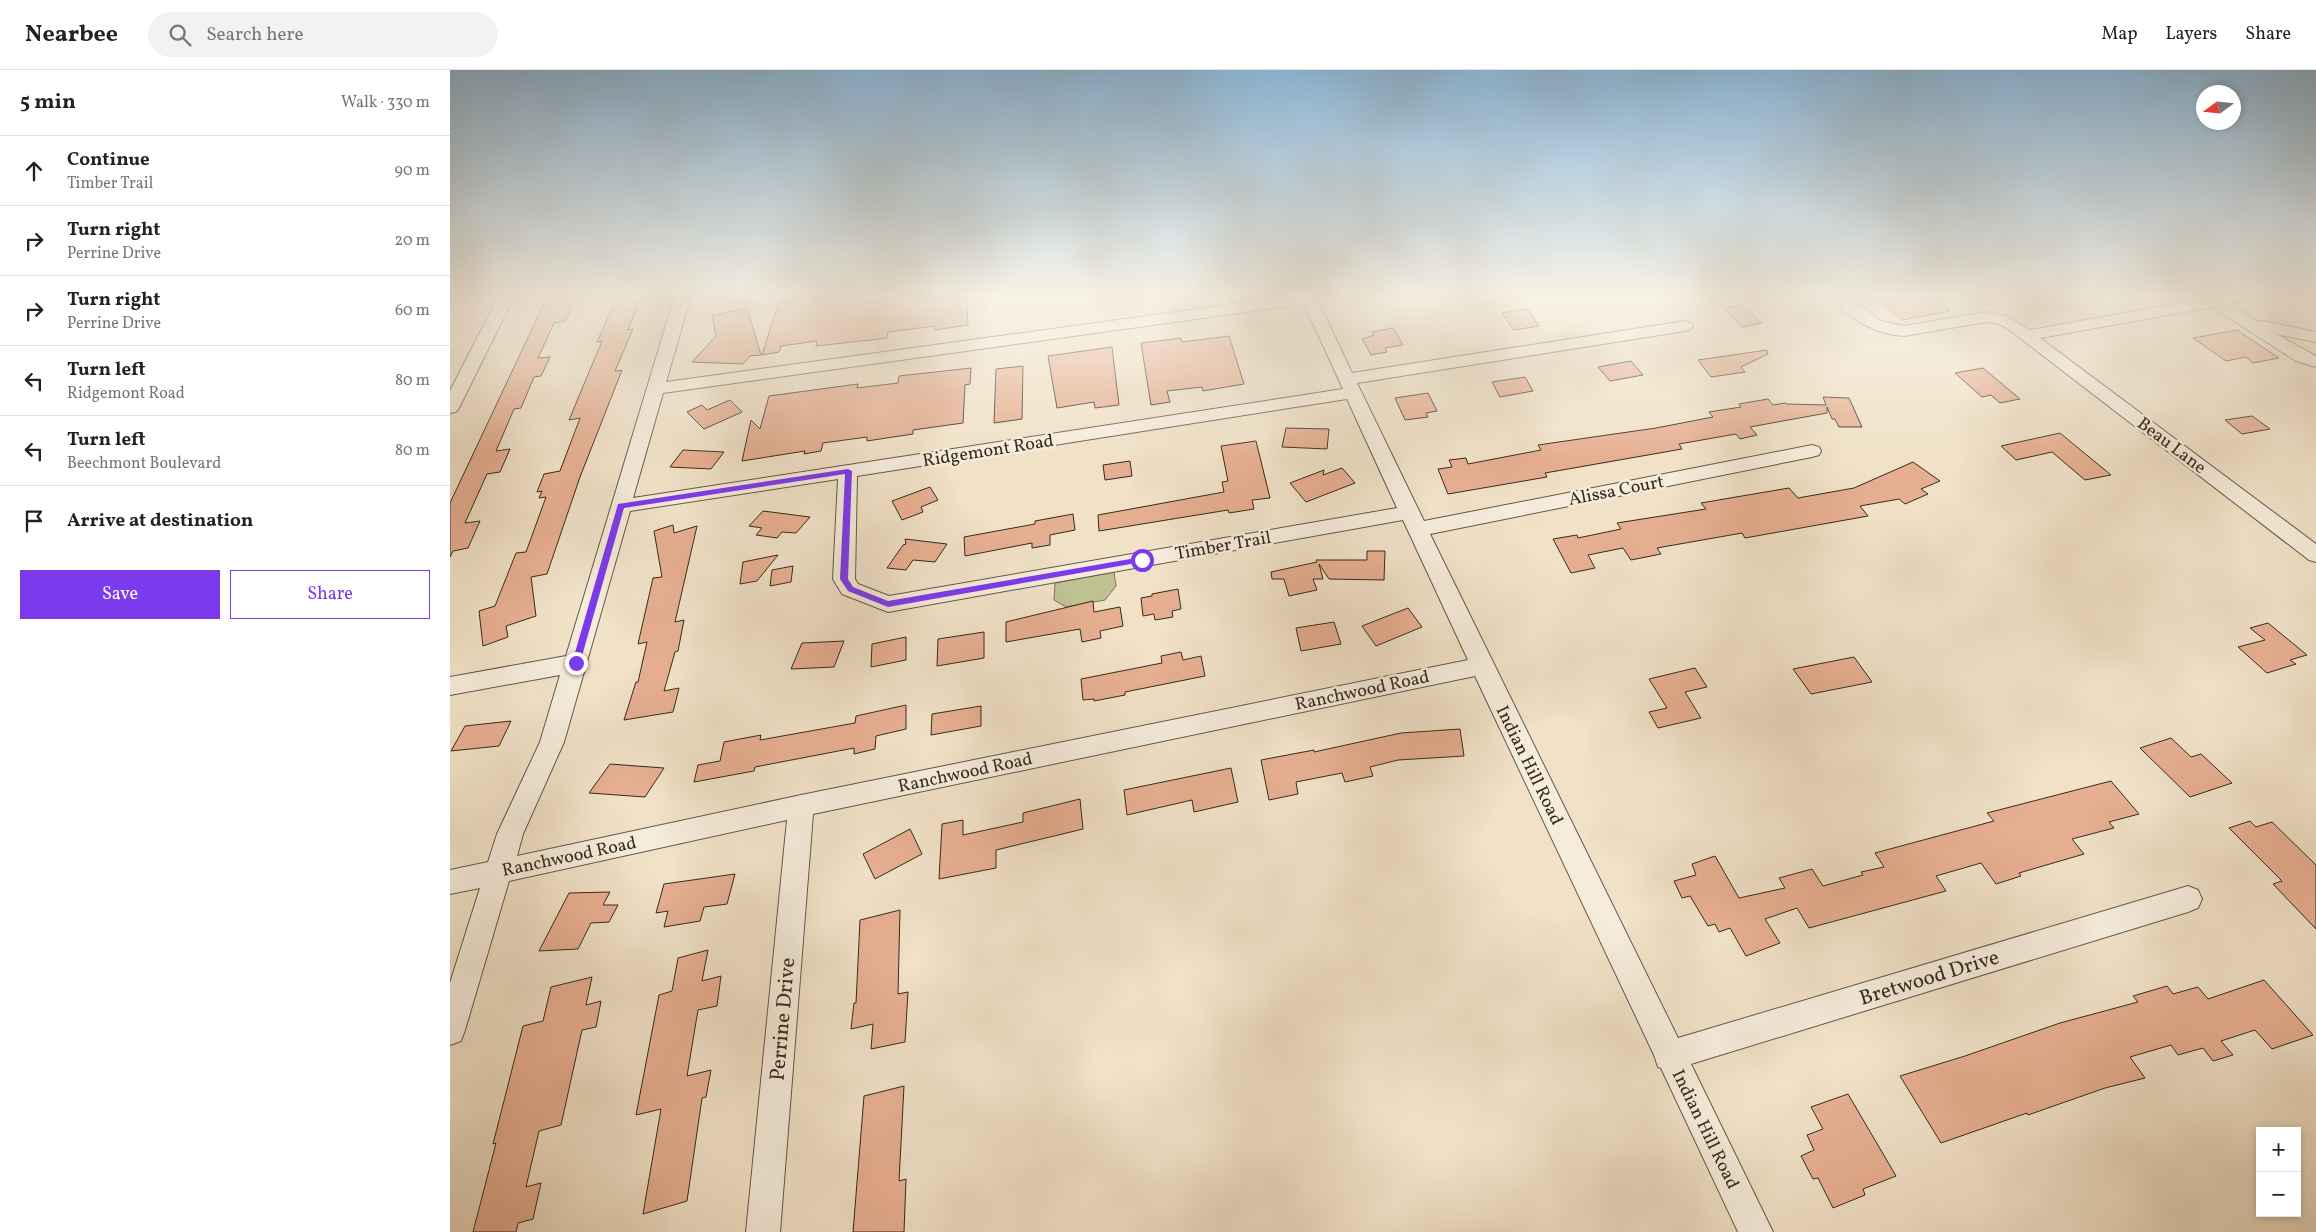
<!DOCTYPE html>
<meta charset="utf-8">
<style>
:root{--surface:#fff;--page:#f2f2f2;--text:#222;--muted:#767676;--line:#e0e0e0;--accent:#7c3aed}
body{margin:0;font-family:Vollkorn,serif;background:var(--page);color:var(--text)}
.controls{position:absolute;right:15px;bottom:15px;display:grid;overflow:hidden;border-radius:0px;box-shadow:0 2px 8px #0003}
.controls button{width:45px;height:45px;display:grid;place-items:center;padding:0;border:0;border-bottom:1px solid var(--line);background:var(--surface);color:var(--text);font:25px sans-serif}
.compass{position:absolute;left:1746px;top:15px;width:45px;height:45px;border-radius:50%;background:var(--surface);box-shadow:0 2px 8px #0003;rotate:255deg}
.stop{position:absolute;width:15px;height:15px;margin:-11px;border:4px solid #7c3aed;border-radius:50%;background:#fff}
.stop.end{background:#7c3aed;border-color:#fff;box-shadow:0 1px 5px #0008}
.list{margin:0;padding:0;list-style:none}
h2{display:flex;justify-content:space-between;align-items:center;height:65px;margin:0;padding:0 20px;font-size:21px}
h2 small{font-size:16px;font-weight:400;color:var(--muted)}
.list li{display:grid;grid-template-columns:32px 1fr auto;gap:15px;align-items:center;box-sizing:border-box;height:70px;padding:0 20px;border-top:1px solid var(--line)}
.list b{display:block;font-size:19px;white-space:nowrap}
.list p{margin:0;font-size:16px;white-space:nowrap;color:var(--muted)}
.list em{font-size:16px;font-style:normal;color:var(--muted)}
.actions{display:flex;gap:10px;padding:15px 20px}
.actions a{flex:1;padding:11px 0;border:1px solid var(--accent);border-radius:0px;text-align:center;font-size:18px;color:var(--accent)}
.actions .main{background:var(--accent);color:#fff}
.icon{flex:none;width:28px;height:28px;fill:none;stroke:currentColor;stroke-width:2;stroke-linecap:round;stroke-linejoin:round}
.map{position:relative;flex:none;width:1866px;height:1162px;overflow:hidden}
header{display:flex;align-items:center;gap:30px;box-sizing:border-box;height:70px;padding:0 25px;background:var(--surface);border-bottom:1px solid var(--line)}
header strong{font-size:24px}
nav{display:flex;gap:28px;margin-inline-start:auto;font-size:18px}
.search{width:350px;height:45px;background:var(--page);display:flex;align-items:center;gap:12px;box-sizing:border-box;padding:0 18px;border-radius:28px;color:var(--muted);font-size:19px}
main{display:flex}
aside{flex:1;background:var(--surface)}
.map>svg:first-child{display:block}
.green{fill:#bfc192;stroke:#7a7658}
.building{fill:#e7af92;stroke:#362b1d}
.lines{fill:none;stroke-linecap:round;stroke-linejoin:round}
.minor-casing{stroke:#645848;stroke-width:2}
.minor{fill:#f5ecdb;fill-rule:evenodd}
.route{fill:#7c3aed}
.labels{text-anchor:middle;stroke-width:5;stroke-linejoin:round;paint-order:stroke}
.street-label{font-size:18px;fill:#362b1d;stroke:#f5ecdb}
.near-street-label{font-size:21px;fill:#362b1d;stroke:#f5ecdb}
</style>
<header>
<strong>Nearbee</strong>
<div class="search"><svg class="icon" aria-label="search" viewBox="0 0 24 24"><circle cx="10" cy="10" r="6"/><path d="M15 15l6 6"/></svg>Search here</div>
<nav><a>Map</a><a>Layers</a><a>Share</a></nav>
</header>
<main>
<aside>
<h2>5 min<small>Walk · 330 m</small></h2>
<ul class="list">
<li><svg class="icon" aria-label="ahead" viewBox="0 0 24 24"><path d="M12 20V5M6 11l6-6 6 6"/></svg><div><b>Continue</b><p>Timber Trail</p></div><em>90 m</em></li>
<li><svg class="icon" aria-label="right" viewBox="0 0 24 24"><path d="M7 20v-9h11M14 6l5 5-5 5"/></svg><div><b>Turn right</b><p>Perrine Drive</p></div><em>20 m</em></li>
<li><svg class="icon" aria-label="right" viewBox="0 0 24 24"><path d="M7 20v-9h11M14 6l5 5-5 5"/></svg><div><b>Turn right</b><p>Perrine Drive</p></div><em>60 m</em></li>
<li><svg class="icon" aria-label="left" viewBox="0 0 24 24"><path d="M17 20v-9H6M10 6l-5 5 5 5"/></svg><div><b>Turn left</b><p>Ridgemont Road</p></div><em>80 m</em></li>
<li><svg class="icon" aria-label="left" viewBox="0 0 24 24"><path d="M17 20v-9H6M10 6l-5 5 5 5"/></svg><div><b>Turn left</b><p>Beechmont Boulevard</p></div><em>80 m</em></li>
<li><svg class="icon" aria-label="arrive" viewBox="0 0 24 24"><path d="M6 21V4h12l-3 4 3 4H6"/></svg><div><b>Arrive at destination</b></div></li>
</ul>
<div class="actions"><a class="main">Save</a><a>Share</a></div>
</aside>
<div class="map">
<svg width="1866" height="1162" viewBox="0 0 1866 1162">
<rect width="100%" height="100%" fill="#f0e1c7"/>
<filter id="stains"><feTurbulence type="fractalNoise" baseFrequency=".004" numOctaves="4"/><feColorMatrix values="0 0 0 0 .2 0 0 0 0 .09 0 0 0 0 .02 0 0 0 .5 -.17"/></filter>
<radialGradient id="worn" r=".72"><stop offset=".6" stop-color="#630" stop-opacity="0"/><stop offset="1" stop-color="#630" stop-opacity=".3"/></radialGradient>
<path class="green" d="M 664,502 L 666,516 L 655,530 L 616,537 L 604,530 L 605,513 Z"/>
<g class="building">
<path d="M 98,225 L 118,225 L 113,235 L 123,234 L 115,251 L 104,253 L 88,288 L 100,287 L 91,306 L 84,307 L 71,338 L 64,339 L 46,381 L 60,379 L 50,402 L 37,404 L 15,453 L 30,451 L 18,478 L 3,481 L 0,487 L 0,433 Z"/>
<path d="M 400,225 L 516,225 L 518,255 L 485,260 L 485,256 L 438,262 L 437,268 L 421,270 L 366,276 L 367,271 L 331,276 L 329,282 L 312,285 L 329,232 L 363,229 L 362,231 Z"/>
<path d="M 1424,225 L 1480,225 L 1500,241 L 1452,250 Z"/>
<path d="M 192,226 L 178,260 L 183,259 L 165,301 L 172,300 L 130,407 L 97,504 L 81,507 L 86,546 L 56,556 L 58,567 L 33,576 L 29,541 L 45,536 L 66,483 L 76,482 L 96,427 L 89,428 L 92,421 L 87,422 L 94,404 L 110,401 L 130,348 L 119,350 L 152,271 L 147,272 L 155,254 L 167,229 Z"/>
<path d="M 1293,235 L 1312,253 L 1292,257 L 1274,238 Z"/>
<path d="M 297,238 L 311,285 L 300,286 L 293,294 L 242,292 L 266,266 L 262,246 Z"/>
<path d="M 1077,239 L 1089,256 L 1064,260 L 1052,243 Z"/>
<path d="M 943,258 L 953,275 L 935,278 L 937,282 L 921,285 L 912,269 L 924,265 L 922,262 Z"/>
<path d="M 1787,260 L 1829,288 L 1803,293 L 1796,287 L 1776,291 L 1743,268 Z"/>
<path d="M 779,266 L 794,314 L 753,321 L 752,317 L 717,321 L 720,332 L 701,335 L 691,273 L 731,268 L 732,272 Z"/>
<path d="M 662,277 L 669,335 L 645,338 L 644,332 L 607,338 L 598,286 Z"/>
<path d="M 1317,280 L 1318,284 L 1291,297 L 1295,302 L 1261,307 L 1248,290 Z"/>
<path d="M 1181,291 L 1193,305 L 1160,311 L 1148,297 Z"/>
<path d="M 573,296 L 572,349 L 544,353 L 546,299 Z"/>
<path d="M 521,298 L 520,314 L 515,315 L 513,353 L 463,360 L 463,364 L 417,371 L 417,367 L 373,373 L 371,381 L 354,384 L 355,381 L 292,391 L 301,350 L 310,359 L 319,326 L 408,314 L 407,318 L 448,313 L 449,306 Z"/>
<path d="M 1533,298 L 1570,329 L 1550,333 L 1541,325 L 1532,327 L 1505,303 Z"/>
<path d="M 1075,307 L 1083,321 L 1050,327 L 1042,312 Z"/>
<path d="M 978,323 L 987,341 L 976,343 L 978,347 L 955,350 L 945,328 Z"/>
<path d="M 1373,327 L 1399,328 L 1412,357 L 1389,357 L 1385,349 L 1382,349 L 1377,337 L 1377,343 L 1300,357 L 1307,365 L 1290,369 L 1286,364 L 1229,374 L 1232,379 L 1095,403 L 1097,407 L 998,424 L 988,399 L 1002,397 L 999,390 L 1016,388 L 1018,394 L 1091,380 L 1088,375 L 1206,358 L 1263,347 L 1259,342 L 1291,337 L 1289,334 L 1318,329 L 1323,335 L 1335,333 L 1337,334 L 1376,335 Z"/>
<path d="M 280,330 L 292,342 L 254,359 L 237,342 L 252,335 L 257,340 Z"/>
<path d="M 1802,346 L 1820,359 L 1792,364 L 1775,350 Z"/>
<path d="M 836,358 L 879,359 L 877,379 L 832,377 Z"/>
<path d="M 1610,363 L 1661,405 L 1635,410 L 1602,382 L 1566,390 L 1551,376 Z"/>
<path d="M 806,371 L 820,428 L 802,430 L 804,439 L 779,443 L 778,440 L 649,461 L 648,445 L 774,422 L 772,412 L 778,411 L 771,376 Z"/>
<path d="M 233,380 L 274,382 L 261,399 L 220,397 Z"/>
<path d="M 680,391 L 682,406 L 655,410 L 653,395 Z"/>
<path d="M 1463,392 L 1490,411 L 1471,419 L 1478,424 L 1455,434 L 1449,429 L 1410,436 L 1418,446 L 1295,468 L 1292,463 L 1207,478 L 1211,484 L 1181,490 L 1173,478 L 1138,485 L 1145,498 L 1121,503 L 1103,469 L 1127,465 L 1128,468 L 1171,459 L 1167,453 L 1256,439 L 1251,433 L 1339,418 L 1348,428 L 1404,418 Z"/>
<path d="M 892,398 L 905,413 L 856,432 L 840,413 L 874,400 L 873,405 Z"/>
<path d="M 480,417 L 488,430 L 471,437 L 473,442 L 452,450 L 442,431 Z"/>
<path d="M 313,441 L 360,447 L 346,463 L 332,462 L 327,468 L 306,465 L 312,458 L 299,456 Z"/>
<path d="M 623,444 L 625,460 L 600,465 L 600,475 L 582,478 L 582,473 L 515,486 L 514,467 L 585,454 L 585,451 Z"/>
<path d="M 223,455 L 224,463 L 247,456 L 225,552 L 234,550 L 228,581 L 225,582 L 214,621 L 229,618 L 223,642 L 174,650 L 186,612 L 188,612 L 197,572 L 188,574 L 203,508 L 212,507 L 204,461 Z"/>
<path d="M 455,469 L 497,474 L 485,492 L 463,490 L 456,500 L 437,498 L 453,475 L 456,474 Z"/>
<path d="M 917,481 L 935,481 L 934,510 L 879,509 L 869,494 L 873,509 L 863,509 L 867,520 L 839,526 L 834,509 L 822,509 L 821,502 L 867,492 L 866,490 L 917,490 Z"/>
<path d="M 328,485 L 307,511 L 290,514 L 293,492 Z"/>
<path d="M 343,496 L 341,512 L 320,516 L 322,500 Z"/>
<path d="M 728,519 L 731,539 L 722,541 L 723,547 L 705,550 L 704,544 L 693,546 L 691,528 L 702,526 L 702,524 Z"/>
<path d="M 643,531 L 644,542 L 670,537 L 673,556 L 650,561 L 651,568 L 632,572 L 630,559 L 556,572 L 556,552 Z"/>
<path d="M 958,538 L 972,557 L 926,576 L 912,556 Z"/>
<path d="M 884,552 L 891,574 L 851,581 L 846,558 Z"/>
<path d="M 1818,553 L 1857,585 L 1840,590 L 1846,594 L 1817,603 L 1788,577 L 1815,570 L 1800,558 Z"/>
<path d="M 534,562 L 534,588 L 487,596 L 488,569 Z"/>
<path d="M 456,567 L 456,590 L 421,597 L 422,574 Z"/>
<path d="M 394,571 L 384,597 L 341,599 L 352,573 Z"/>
<path d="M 731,582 L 733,590 L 751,586 L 755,606 L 675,622 L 675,625 L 644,631 L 644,629 L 633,630 L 631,609 L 712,593 L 711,586 Z"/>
<path d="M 1404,587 L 1422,612 L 1361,624 L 1343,599 Z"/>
<path d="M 1245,598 L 1257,617 L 1235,622 L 1251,648 L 1208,658 L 1199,642 L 1217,638 L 1199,609 Z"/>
<path d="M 456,635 L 456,659 L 426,666 L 425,679 L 404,684 L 404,678 L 305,697 L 304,701 L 244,712 L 248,695 L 270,691 L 274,672 L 311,665 L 310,670 L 405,653 L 406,646 Z"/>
<path d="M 531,636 L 531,656 L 481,665 L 482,644 Z"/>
<path d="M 61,651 L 49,676 L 1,681 L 15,656 Z"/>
<path d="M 1010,659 L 1014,686 L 948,690 L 920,697 L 923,706 L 895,712 L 892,703 L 846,712 L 848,724 L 819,730 L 811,690 L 864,680 L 864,682 L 951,663 Z"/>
<path d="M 1721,668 L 1741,687 L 1751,684 L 1782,713 L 1740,727 L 1690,678 Z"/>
<path d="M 160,694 L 214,698 L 195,727 L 139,723 Z"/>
<path d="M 781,698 L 788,732 L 744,742 L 742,730 L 677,745 L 674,720 Z"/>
<path d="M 1661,711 L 1689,744 L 1659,752 L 1664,758 L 1622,769 L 1634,784 L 1569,803 L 1571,806 L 1546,814 L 1531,793 L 1486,806 L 1496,821 L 1359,858 L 1347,838 L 1315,849 L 1330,873 L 1296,886 L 1280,858 L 1269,862 L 1265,854 L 1258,856 L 1240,826 L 1232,828 L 1224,811 L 1246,805 L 1242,794 L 1265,786 L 1289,828 L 1335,818 L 1329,808 L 1362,799 L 1373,816 L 1413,805 L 1411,802 L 1434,797 L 1425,783 L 1544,751 L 1537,743 Z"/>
<path d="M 630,729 L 633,759 L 546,780 L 546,798 L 489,809 L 492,754 L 513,750 L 513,765 L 573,752 L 573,743 Z"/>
<path d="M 1800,751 L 1806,757 L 1822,752 L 1866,795 L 1866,859 L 1823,814 L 1832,811 L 1779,758 Z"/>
<path d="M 460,759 L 472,784 L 425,809 L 413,784 Z"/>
<path d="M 285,804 L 277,834 L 254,837 L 250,851 L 214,857 L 218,841 L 206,843 L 214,814 Z"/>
<path d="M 160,822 L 153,835 L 168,835 L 159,852 L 141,853 L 128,879 L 89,881 L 119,823 Z"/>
<path d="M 450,840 L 448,924 L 458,922 L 455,972 L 421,979 L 423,954 L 401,959 L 404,933 L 406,933 L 410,850 Z"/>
<path d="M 258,880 L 252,911 L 271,906 L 267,936 L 248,940 L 237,1006 L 261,1000 L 256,1027 L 252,1028 L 237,1131 L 193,1144 L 211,1039 L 186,1045 L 209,925 L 222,921 L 228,888 Z"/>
<path d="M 142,907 L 136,935 L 151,931 L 146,957 L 132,960 L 111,1055 L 89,1061 L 76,1117 L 91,1113 L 83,1149 L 68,1153 L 66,1162 L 23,1162 L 46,1073 L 43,1074 L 73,956 L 93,951 L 101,917 Z"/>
<path d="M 1814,910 L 1863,965 L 1822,979 L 1805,960 L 1771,971 L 1783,985 L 1763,991 L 1753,978 L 1728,985 L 1721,975 L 1680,987 L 1695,1008 L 1655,1018 L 1578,1045 L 1577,1043 L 1491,1073 L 1450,1006 L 1515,986 L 1610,953 L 1688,932 L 1683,926 L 1717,916 L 1723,924 L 1748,917 L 1758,929 Z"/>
<path d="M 454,1016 L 449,1111 L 456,1109 L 454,1162 L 403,1162 L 414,1026 Z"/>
<path d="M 1398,1024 L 1446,1106 L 1413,1119 L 1415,1125 L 1383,1138 L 1368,1108 L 1363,1109 L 1351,1086 L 1364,1080 L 1357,1065 L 1373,1059 L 1361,1037 Z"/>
</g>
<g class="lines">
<defs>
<g id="minor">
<path d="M 49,225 L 65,225 L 9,338 L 6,342 L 0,343 L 0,321 Z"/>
<path d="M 225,225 L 241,225 L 216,312 L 849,225 L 865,225 L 902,303 L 1235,251 L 1241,253 L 1243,256 L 1241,259 L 1235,261 L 907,313 L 974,451 L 1362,375 L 1369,377 L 1371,381 L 1369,385 L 1362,387 L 980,464 L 1228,968 L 1738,816 L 1748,820 L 1752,829 L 1748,838 L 1738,842 L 1241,994 L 1323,1162 L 1288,1162 L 1211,998 L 1208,997 L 1204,985 L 1025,606 L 363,744 L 330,1162 L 296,1162 L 337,750 L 59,811 L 15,960 L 11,971 L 0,975 L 0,913 L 30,818 L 0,824 L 0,800 L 38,792 L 47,764 L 90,672 L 110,605 L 0,625 L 0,607 L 116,586 ZM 854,234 L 893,319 L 183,428 L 213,323 ZM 897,329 L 947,438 L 439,526 L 408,514 L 405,509 L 407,406 ZM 388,409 L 383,509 L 392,524 L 438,542 L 953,450 L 1018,590 L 351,725 L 67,786 L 73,764 L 114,672 L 180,441 Z"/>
<path d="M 1379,225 L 1397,225 L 1431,251 L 1454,256 L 1536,242 L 1556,246 L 1580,260 L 1775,225 L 1812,225 L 1810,228 L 1779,234 L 1808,252 L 1813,251 L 1866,262 L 1866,272 L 1826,264 L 1866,286 L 1866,297 L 1846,291 L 1762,237 L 1590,268 L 1866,474 L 1866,492 L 1859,490 L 1557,258 L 1546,253 L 1536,252 L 1454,266 C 1426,264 1397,249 1379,225 Z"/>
</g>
</defs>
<use href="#minor" class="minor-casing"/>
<use href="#minor" class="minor"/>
</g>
<linearGradient id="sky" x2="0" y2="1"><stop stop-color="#8bb7d8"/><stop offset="0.58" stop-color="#f8f2e6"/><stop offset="1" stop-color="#f8f2e6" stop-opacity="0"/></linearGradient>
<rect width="1866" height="388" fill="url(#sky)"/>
<path class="route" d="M 398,399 L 402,401 L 398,509 L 403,517 L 438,531 L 692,487 L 696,490 L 692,492 L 438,537 L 398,521 L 390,509 L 395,404 L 174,438 L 130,593 L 129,595 L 123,595 L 122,593 L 168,434 Z"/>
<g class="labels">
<g class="street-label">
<text transform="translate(1722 375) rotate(37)" y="6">Beau Lane</text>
<text transform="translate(538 380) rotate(-9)" y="6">Ridgemont Road</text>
<text transform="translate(1166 420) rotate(-11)" y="6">Alissa Court</text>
<text transform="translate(773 475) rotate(-10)" y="6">Timber Trail</text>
<text transform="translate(912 620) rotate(-12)" y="6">Ranchwood Road</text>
<text transform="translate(1080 695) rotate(64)" y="6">Indian Hill Road</text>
<text transform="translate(515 702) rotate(-12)" y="6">Ranchwood Road</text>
<text transform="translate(119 786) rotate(-12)" y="6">Ranchwood Road</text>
<text transform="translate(1256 1059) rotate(64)" y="6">Indian Hill Road</text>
</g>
<g class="near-street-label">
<text transform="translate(1479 907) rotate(-17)" y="7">Bretwood Drive</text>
<text transform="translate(332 949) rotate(-85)" y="7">Perrine Drive</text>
</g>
</g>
<rect width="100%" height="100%" filter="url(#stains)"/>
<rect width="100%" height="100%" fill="url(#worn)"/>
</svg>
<div class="controls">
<button>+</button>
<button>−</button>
</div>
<svg class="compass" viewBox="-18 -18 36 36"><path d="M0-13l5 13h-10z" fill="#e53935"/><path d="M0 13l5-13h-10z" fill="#767676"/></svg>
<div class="stop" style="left:692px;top:490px"></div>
<div class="stop end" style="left:126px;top:593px"></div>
</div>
</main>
